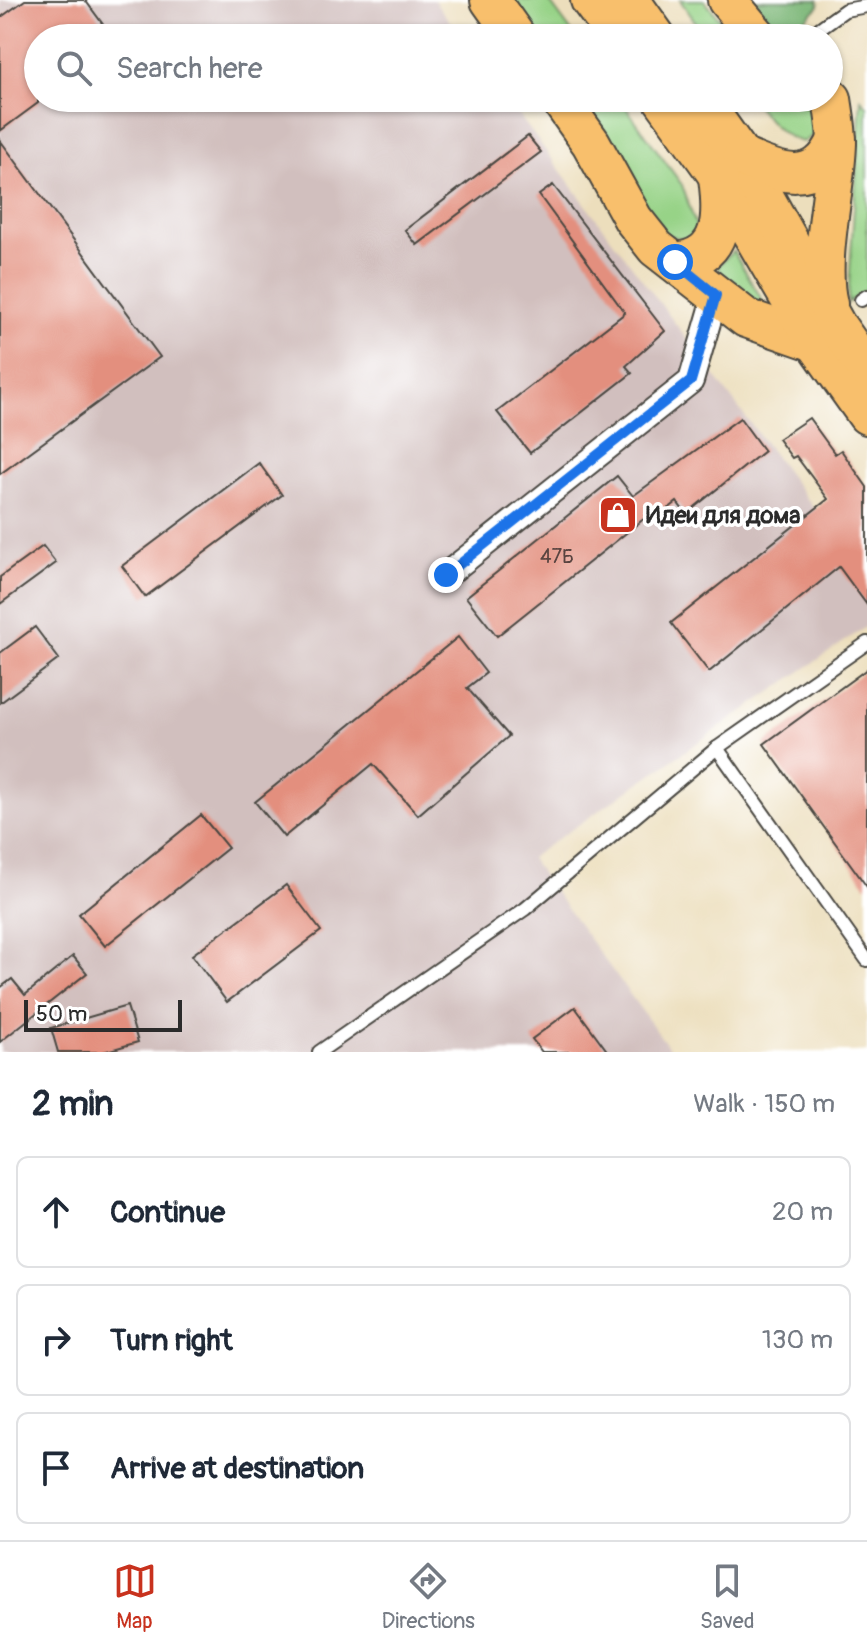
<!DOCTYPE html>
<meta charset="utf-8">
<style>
:root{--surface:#fff;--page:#f2f2f3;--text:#1f2937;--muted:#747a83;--line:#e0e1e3;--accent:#c8321e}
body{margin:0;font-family:Pangolin,sans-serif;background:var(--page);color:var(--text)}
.scale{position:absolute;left:24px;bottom:20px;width:158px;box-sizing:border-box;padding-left:8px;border:4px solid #2b2b2b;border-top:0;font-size:22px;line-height:28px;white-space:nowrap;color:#2b2b2b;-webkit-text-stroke:6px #fff;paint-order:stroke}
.stop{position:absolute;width:24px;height:24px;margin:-18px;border:6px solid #1a73e8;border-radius:50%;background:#fff}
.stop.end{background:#1a73e8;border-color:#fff;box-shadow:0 2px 8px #0008}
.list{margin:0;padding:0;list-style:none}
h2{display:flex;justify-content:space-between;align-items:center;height:104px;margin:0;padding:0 32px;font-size:34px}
h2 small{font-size:26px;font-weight:400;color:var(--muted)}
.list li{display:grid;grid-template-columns:52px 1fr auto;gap:24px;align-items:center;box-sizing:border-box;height:112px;margin:0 16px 16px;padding:0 16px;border:2px solid var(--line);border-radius:12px}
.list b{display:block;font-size:30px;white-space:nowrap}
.list em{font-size:26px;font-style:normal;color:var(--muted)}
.icon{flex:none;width:44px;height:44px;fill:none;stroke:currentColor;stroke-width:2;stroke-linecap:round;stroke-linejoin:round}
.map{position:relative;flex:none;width:867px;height:1052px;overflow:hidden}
.search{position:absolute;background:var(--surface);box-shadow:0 2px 6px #0004;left:24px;right:24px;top:24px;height:88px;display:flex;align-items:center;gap:20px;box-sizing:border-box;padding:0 28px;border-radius:44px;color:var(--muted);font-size:30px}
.sheet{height:488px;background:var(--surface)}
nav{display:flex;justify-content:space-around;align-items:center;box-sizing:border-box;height:112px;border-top:2px solid var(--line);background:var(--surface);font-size:22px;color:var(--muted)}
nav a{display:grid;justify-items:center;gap:4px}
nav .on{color:var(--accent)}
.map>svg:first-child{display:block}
.industrial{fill:#d1bfbe}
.green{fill:#97d387;stroke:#617f59;stroke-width:2}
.forest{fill:#79b574;stroke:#527050;stroke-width:2}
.building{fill:#e38f7e}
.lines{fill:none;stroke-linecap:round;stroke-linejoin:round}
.service-casing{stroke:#484641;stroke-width:16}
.minor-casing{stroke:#484641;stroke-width:28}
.primary-casing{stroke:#484641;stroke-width:42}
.service{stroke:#fff;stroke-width:12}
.minor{stroke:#fff;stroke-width:24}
.primary{stroke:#f8bf6c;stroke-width:38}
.route{stroke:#1a73e8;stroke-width:10}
.labels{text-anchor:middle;stroke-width:7;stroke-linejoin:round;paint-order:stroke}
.number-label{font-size:20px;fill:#594440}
.poi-label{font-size:24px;font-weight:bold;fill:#2b2b2b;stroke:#fff;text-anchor:start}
</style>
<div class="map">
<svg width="867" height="1052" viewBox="0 0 867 1052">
<rect width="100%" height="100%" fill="#fff"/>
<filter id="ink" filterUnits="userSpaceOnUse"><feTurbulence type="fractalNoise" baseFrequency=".0125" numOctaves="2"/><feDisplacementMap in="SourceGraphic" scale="16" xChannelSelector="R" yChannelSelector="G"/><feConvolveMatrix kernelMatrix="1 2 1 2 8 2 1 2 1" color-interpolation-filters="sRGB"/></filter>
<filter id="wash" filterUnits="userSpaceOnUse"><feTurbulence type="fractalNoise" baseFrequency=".006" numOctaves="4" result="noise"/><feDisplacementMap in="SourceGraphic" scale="32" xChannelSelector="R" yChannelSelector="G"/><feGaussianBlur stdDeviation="1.8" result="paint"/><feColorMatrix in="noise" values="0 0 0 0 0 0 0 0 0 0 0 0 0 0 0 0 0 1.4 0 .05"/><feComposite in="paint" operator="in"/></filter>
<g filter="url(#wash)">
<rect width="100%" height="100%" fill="#ecdebc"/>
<path class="industrial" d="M 0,0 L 434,0 L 462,38 L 38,38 L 38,98 L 506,98 L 867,579 L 867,626 L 530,858 L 672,1052 L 0,1052 Z"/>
<g class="green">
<path d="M 502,0 L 548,0 L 576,38 L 529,38 Z"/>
<path d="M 680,0 L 704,0 L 735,38 L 707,38 Z"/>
<path d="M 572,98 L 619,98 L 682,185 L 697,229 L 688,240 L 666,235 Z"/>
<path d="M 750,98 L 800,98 L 816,116 L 819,131 L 803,142 C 780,138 765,115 750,98 Z"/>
<path d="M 861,99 L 867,106 L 867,289 L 848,303 Z"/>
<path d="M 733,251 L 767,308 C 742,303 725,293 718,266 Z"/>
</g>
<path class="forest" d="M 746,0 L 818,0 L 819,6 L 803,22 L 781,26 L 753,9 Z"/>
<g id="blocks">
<g class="building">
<path d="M 25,0 L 85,0 L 113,38 L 38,38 L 38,103 L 0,131 L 0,18 Z"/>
<path d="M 528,136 L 541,152 L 417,245 L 405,230 Z"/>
<path d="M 0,140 L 160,357 L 0,474 Z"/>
<path d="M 553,185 L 665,331 L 626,366 L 632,373 L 530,453 L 497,412 L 625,313 L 539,195 Z"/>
<path d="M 740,418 L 764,451 L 686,514 L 677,502 L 659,516 L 655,510 L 497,636 L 466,597 L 617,476 L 633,496 Z"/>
<path d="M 809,418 L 835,454 L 841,450 L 867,487 L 867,605 L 839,567 L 709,672 L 671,623 L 828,499 L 796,456 L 792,458 L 778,439 Z"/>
<path d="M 259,463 L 282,495 L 145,597 L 122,566 Z"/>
<path d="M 43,546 L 56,563 L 0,604 L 0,577 Z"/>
<path d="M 35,627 L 59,659 L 0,703 L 0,653 Z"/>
<path d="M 458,637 L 486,673 L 467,688 L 509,736 L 418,815 L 373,764 L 284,837 L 255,802 Z"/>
<path d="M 867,669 L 867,887 L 764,744 Z"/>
<path d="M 201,815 L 228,848 L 105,946 L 79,914 Z"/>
<path d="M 286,885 L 321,931 L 227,1002 L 192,955 Z"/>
<path d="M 73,956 L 87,973 L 0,1042 L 0,988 L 12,979 L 25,995 Z"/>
<path d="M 127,1006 L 138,1042 L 103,1052 L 58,1052 L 51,1028 Z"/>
<path d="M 575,1007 L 608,1052 L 542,1052 L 532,1039 Z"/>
</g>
</g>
</g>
<g filter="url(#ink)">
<use href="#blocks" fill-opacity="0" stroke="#484641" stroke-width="2"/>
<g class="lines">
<defs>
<g id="service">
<path d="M 806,38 L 845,10 L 867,6"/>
<path d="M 861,300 L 867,296"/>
<path d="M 867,643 L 717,748 L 867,960"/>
<path d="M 319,1052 L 525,909 L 717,748"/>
</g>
<path id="minor" d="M 446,575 L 691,381 L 716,295"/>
<g id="primary">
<path d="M 490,0 L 517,38"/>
<path d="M 590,0 L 618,38"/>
<path d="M 630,0 L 657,38"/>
<path d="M 727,0 L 759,38"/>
<path d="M 559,98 L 591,143 L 633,219 L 656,248 L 746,318 L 815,342"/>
<path d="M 662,98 L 717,174 L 815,342 L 867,415"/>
<path d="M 700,98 L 742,157 L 836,325 L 867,369"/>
<path d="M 742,157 C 780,174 816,188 837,140"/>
<path d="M 675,262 C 725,257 723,216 718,177"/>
<path d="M 828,304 C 817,260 836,189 837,143 C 837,128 834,113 832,99 L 829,96"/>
</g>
</defs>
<use href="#service" class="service-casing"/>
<use href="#minor" class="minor-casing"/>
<use href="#primary" class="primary-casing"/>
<use href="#service" class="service"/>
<use href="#minor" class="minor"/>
<use href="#primary" class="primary"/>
</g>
</g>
<g class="lines" filter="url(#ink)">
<path class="route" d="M 446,575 L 691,381 L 716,295 L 675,262"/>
</g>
<defs>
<symbol id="shop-square" viewBox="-11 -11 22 22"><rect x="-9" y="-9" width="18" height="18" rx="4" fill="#c8321e" stroke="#fff"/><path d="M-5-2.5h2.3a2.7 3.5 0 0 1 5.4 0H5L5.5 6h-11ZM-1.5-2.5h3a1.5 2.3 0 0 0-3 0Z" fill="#fff"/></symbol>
</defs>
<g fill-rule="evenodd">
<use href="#shop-square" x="596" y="493" width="44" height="44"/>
</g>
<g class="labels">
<g class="number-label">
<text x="557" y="563">47Б</text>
</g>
<g class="poi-label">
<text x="646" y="523">Идеи для дома</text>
</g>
</g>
</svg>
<div class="scale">50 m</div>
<div class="stop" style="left:675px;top:262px"></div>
<div class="stop end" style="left:446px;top:575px"></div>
<div class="search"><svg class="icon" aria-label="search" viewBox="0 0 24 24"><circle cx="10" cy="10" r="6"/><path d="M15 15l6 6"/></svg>Search here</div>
</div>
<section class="sheet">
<h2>2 min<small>Walk · 150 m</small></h2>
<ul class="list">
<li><svg class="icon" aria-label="ahead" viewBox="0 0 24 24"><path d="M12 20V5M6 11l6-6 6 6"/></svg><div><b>Continue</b></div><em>20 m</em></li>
<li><svg class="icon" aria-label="right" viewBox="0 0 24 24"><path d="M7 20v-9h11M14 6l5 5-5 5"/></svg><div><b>Turn right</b></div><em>130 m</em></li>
<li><svg class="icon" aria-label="arrive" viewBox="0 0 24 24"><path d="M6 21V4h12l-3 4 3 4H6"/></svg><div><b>Arrive at destination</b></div></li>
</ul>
</section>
<nav>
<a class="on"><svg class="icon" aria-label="map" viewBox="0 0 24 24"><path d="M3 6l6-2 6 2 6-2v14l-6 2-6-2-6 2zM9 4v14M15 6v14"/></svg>Map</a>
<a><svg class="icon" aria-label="directions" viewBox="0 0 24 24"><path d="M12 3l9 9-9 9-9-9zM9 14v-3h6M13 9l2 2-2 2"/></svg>Directions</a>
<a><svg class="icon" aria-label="saved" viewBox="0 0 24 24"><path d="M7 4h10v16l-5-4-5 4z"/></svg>Saved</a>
</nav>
